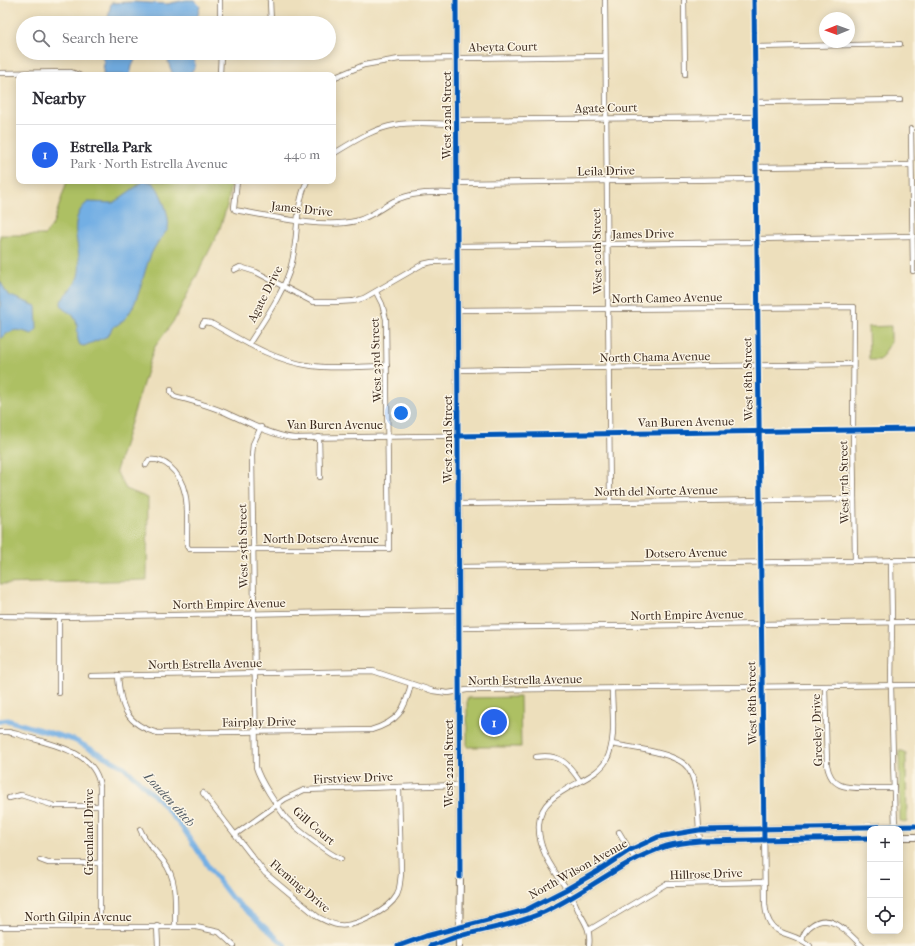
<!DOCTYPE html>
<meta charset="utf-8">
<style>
:root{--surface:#fff;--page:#f7f7f7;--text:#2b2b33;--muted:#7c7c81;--line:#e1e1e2;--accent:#2563eb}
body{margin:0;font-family:"IM FELL French Canon",serif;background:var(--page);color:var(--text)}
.controls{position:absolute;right:12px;bottom:12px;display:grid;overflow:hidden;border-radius:8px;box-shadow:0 2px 10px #0003}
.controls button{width:36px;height:36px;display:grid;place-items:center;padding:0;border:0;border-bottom:1px solid var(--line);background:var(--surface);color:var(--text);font:20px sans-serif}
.compass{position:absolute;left:819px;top:12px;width:36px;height:36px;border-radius:50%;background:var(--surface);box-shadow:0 2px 10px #0003;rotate:269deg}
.you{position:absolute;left:401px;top:413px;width:14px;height:14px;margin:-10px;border:3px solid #fff;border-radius:50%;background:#1a73e8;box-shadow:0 0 0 6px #1a73e833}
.badge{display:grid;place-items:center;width:26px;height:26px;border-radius:50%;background:var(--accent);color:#fff;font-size:13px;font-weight:700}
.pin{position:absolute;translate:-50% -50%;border:2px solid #fff;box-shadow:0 1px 4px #0006}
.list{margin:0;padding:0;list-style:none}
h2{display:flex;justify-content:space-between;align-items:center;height:52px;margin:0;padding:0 16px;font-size:17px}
h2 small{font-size:13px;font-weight:400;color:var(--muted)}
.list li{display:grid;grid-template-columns:26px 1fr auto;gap:12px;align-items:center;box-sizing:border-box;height:60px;padding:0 16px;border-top:1px solid var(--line)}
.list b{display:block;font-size:15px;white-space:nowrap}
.list p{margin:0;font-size:13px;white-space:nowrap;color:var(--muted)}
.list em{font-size:13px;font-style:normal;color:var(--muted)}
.icon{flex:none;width:22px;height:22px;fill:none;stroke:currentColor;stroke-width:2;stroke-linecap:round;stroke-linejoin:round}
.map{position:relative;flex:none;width:915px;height:946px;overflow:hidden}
.search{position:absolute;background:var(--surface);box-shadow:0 2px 10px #0003;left:16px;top:16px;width:320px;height:44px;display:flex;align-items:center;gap:10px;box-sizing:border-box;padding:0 14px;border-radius:22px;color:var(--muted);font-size:15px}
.panel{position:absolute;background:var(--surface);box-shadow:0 2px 10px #0003;left:16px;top:72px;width:320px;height:112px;border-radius:8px}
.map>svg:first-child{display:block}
.green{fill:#adc063;stroke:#747540}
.water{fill:#73afe4;stroke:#576c81}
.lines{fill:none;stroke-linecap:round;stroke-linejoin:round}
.canal{stroke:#73afe4;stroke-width:5}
.street-casing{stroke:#796955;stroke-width:6}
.secondary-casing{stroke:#796955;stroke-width:8}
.street{stroke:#fff;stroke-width:4.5}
.secondary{stroke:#fff;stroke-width:6}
.cycleway-casing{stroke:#fcf5e5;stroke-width:8}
.cycleway{stroke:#0057b8;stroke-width:5}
.labels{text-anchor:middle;stroke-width:3;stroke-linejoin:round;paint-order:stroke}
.street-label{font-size:12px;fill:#3b2a1e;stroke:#fcf5e5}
.water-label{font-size:13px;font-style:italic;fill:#4f5963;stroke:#fcf5e5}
</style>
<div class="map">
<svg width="915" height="946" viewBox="0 0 915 946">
<rect width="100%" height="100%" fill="#fcf5e5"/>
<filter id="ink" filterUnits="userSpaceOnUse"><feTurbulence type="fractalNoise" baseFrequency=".025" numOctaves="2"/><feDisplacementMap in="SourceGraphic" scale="8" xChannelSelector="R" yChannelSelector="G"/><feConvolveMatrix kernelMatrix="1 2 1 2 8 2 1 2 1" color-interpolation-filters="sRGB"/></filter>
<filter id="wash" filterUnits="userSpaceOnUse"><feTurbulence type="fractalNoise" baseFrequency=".012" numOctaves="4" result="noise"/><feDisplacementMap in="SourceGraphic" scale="16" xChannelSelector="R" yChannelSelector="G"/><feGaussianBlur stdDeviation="0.9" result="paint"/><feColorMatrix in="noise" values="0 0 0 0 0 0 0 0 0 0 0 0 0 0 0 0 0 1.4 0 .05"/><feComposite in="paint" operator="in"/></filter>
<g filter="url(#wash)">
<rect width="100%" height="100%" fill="#eddfbc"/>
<g class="green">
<path d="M 67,181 L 231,181 L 228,203 L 219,231 L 175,319 L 154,348 L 116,471 L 126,489 L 148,498 L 147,580 L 0,584 L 0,235 L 45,235 L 53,224 Z"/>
<path d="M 891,326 L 891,342 L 880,360 L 869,360 L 868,327 Z"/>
<path d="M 520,697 L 521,747 L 467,747 L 467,698 Z"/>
<path d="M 899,751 L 903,751 L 906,754 L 907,821 L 903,822 L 902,821 L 900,821 Z"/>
</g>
<g class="water">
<path d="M 186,0 L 194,0 L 200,6 L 196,23 L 104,23 L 108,18 L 111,3 L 134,2 L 167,4 Z"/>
<path d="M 100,53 L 138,53 L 132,66 L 130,75 L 103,75 L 104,61 Z"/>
<path d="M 172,53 L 194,53 L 195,67 L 189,75 L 173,75 L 168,62 Z"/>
<path d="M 144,181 C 148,181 152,182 155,185 C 161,192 171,219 168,228 C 168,231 166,231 165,233 C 159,240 153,249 150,257 C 141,278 138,317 113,327 L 108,336 L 84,346 L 80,345 C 75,337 80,326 74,317 C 69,309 61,313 61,301 C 68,292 75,287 78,276 C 85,252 63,221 88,202 L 113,203 Z"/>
<path d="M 0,281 L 8,295 L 36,306 L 37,329 L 32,334 C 19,330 13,327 2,338 L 0,338 Z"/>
</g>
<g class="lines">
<path class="canal" d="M 0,721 L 7,720 L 74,740 L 124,767 L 158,799 L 185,831 L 212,872 L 231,897 L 286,946"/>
</g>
</g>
<g filter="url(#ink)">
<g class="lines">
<defs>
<g id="street">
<path d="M 220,0 L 220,23"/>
<path d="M 270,0 L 271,23"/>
<path d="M 605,0 L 610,501"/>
<path d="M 684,0 L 685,74"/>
<path d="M 754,0 L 765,904 C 768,941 790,928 810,946"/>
<path d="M 754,47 L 900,44"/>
<path d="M 0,73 L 71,72 L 79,75"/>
<path d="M 220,75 L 221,53"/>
<path d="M 333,78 L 364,65 L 399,59 L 605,56"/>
<path d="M 755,102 L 900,100"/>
<path d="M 457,120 L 755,117"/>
<path d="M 911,129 L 913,271"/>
<path d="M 333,154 C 353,142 372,129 395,125 C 415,121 437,124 457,124"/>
<path d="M 756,167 L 911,165"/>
<path d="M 237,181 L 234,208 L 235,210 C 270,216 321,229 356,221 C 371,217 381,208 394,201 C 413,191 436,193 457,193"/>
<path d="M 457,183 L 756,179"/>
<path d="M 757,239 L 913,236"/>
<path d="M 457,246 L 757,242"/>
<path d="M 234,270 L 240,267 L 256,272 L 313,302 L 336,302 L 354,301 L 364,298 L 423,264 L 432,262 L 457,261"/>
<path d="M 457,310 L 854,307 L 853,429 L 855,561"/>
<path d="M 202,325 L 204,322 L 211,323 C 243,341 274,361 312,366 C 337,369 362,366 387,366"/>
<path d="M 249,344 C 264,320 283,294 291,266 C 299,237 294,209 307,181"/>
<path d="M 457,370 L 853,364"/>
<path d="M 171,390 L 171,392 L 174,396 C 191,401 208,405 224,412 C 244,421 273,436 294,438 L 915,429"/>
<path d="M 261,427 L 253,444 L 252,455 L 256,767 C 260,781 277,806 286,818 C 297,829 327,853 341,859"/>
<path d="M 319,437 L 320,477"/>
<path d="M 146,465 L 149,460 C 157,459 163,461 169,466 C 193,486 186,519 187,546 L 189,549 L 389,549 L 386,319 L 382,304 L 376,292"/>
<path d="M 458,504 L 854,499"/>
<path d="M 891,560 L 892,622 L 891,686 L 895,829"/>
<path d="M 458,567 L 915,560"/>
<path d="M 0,616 L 59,617 L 459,610"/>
<path d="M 59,617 L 59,693"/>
<path d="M 459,628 L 915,622"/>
<path d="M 118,675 C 120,706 126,725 158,733 L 371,730 C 398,722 405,710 411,684"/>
<path d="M 91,676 L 373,671 L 433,691 L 448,693 L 467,690 L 915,685"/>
<path d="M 825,687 L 827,765 C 831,788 846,788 865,788 C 875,788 884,788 894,788"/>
<path d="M 0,732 L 8,732 L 17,734 C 47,744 96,749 100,787 L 100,927"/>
<path d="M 612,744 C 631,748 677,752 688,768 C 700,786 697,819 700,841"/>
<path d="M 536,757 C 559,753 568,763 580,781"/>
<path d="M 203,793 L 265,873 L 318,917 C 324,920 331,924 338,925 C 355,928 389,910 397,895 C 400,889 400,881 401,874 L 399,787"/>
<path d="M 9,798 L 21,795 L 55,806 L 100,806"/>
<path d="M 140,829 C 145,842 155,850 164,862 C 178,880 175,904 175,926"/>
<path d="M 619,832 L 635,859"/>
<path d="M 236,834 L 285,799 L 304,790 L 459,785"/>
<path d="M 40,860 L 48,863 L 100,863"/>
<path d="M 157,926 L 158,946"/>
<path d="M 0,927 L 196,927 L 219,932 L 234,946"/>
<path d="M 589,930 L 666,884 L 764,882"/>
<path d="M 802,940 C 803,934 806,929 812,925 C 831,911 849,934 862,946"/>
<path d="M 589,946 C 591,931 586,924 579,912 C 576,906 574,900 571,895 C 557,874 537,852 539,824 C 541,788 592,785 606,761 C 617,740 612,712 612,689"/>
</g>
<g id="secondary">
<path d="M 456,0 L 460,877 L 459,946"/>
<path d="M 900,837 L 915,837"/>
<path d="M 398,946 L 426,936 L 526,910 L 567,889 L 598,871 L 630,850 L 658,837 L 699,830 L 915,826"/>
<path d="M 430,946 C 440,943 449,939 459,936 C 487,929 517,924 544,912 C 586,893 622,860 667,846 C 678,843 689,842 700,841 L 870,838"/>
</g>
</defs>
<use href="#street" class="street-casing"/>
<use href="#secondary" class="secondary-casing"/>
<use href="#street" class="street"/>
<use href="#secondary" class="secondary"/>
<defs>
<g id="cycleway">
<path d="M 456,0 L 460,877"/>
<path d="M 754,0 L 764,840"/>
<path d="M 457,436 L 915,429"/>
<path d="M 398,946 L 426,936 L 526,910 L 567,889 L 598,871 L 630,850 L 658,837 L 699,830 L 915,826"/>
<path d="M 430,946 C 440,943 449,939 459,936 C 487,929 517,924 544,912 C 586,893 622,860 667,846 C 678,843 689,842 700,841 L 870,838"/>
</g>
</defs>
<use href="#cycleway" class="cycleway-casing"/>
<use href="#cycleway" class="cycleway"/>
</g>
</g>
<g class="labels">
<g class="street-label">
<text transform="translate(503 47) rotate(-1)" y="4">Abeyta Court</text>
<text transform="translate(606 108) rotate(-1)" y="4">Agate Court</text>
<text transform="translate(447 115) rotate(-90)" y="4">West 22nd Street</text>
<text transform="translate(606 171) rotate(-1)" y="4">Leila Drive</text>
<text transform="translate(302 209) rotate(6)" y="4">James Drive</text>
<text transform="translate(643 234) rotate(-1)" y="4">James Drive</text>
<text transform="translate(597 251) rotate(-91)" y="4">West 20th Street</text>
<text transform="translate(265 294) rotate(-63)" y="4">Agate Drive</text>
<text transform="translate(667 298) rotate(-1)" y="4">North Cameo Avenue</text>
<text transform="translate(655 357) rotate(-1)" y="4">North Chama Avenue</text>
<text transform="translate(376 360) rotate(-92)" y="4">West 23rd Street</text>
<text transform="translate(748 379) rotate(-91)" y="4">West 18th Street</text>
<text transform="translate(686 422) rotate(-1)" y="4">Van Buren Avenue</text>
<text x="335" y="429">Van Buren Avenue</text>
<text transform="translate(448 439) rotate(-90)" y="4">West 22nd Street</text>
<text transform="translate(844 482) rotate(-91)" y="4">West 17th Street</text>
<text transform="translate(656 491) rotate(-1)" y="4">North del Norte Avenue</text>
<text x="321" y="543">North Dotsero Avenue</text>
<text transform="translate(243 546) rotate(-91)" y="4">West 25th Street</text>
<text transform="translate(686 553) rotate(-1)" y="4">Dotsero Avenue</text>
<text transform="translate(229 604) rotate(-1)" y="4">North Empire Avenue</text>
<text transform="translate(687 615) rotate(-1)" y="4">North Empire Avenue</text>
<text transform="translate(205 664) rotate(-1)" y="4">North Estrella Avenue</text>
<text transform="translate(525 680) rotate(-1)" y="4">North Estrella Avenue</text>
<text transform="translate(752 703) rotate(-91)" y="4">West 18th Street</text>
<text transform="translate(259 722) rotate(-1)" y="4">Fairplay Drive</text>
<text transform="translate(817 730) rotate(-92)" y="4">Greeley Drive</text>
<text transform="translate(449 763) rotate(-90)" y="4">West 22nd Street</text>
<text transform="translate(353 778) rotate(-2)" y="4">Firstview Drive</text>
<text transform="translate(314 826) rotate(41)" y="4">Gill Court</text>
<text transform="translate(89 832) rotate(-90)" y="4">Greenland Drive</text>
<text transform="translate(578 869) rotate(-29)" y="4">North Wilson Avenue</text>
<text transform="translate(706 874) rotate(-2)" y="4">Hillrose Drive</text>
<text transform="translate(300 886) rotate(40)" y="4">Fleming Drive</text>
<text x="78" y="921">North Gilpin Avenue</text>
</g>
<g class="water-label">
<text transform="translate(170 799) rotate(48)" y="5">Louden ditch</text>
</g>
</g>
</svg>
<div class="controls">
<button>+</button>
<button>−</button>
<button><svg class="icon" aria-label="locate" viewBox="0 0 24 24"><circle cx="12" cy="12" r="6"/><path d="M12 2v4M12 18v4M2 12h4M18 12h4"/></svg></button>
</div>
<svg class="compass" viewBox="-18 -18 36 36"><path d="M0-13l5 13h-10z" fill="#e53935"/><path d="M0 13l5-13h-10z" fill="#7c7c81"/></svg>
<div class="you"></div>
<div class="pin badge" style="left:494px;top:722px">1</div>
<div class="search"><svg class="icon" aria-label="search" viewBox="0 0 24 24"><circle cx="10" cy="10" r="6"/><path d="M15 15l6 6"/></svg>Search here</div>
<section class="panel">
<h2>Nearby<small></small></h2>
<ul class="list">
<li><span class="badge">1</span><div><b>Estrella Park</b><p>Park · North Estrella Avenue</p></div><em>440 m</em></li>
</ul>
</section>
</div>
